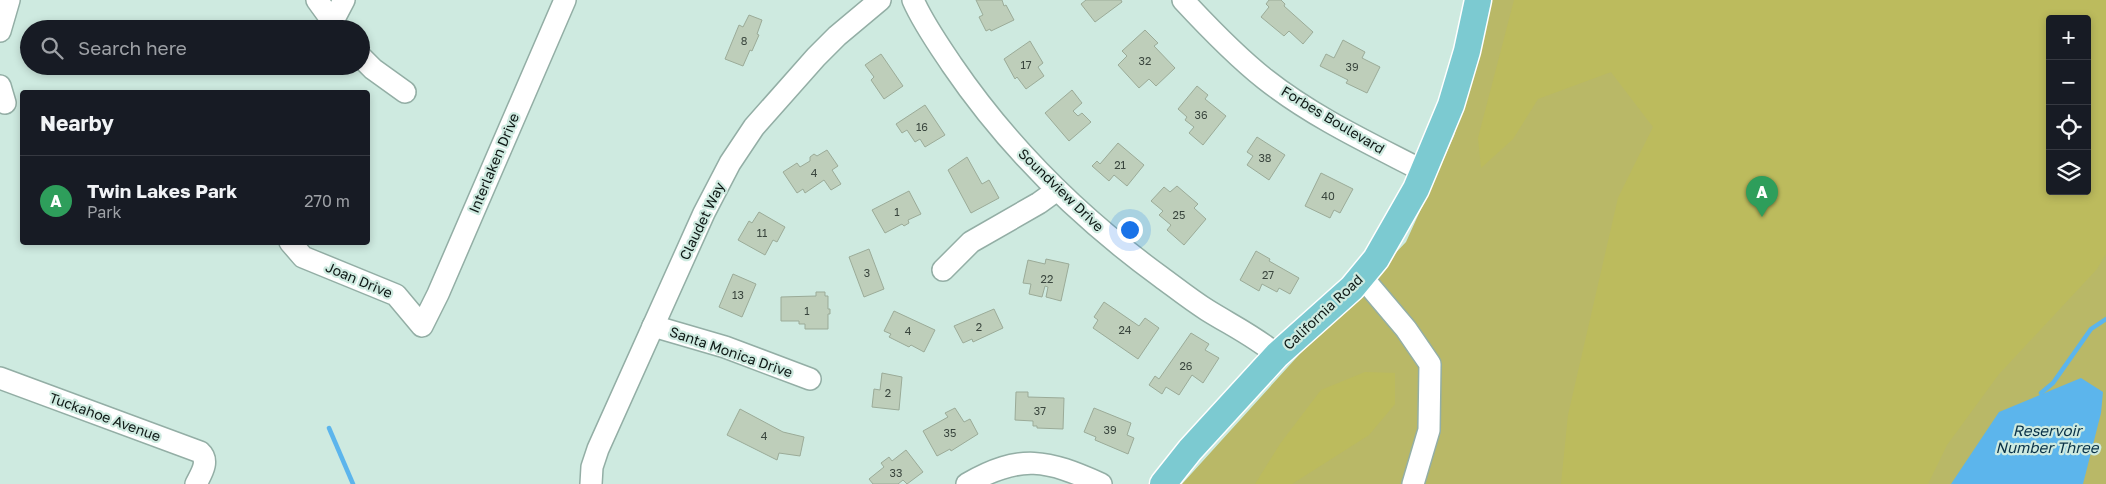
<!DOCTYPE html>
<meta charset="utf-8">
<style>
:root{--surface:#171b24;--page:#242831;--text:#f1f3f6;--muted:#9ea1a6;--line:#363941;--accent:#db2777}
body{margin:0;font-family:"Golos Text",sans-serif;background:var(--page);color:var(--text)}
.controls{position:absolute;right:15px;top:15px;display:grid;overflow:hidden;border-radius:5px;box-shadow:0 2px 8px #0003}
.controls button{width:45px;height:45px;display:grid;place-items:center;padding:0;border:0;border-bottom:1px solid var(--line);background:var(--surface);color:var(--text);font:25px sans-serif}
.you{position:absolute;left:1129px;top:229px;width:18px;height:18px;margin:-12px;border:4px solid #fff;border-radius:50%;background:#1a73e8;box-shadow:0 0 0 8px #1a73e833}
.badge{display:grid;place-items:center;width:32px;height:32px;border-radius:50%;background:var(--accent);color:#fff;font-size:16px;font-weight:700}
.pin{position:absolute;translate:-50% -41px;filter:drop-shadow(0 1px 2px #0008)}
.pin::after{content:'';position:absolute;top:26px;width:18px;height:15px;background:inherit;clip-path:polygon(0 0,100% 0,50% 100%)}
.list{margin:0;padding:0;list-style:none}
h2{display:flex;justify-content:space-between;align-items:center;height:65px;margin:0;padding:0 20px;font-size:21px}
h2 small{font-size:16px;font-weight:400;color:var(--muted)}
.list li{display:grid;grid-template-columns:32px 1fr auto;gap:15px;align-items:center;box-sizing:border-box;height:90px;padding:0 20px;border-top:1px solid var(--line)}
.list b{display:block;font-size:19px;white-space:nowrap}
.list p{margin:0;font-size:16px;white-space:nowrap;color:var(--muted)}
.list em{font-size:16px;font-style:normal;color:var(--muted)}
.icon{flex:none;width:28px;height:28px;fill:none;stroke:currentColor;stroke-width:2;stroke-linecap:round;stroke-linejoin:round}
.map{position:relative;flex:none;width:2106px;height:484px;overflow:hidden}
.search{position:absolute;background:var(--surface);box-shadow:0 2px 8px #0003;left:20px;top:20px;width:350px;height:55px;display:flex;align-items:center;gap:12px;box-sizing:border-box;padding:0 18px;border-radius:28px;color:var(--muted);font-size:19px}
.panel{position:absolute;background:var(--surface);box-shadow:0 2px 8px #0003;left:20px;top:90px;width:350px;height:155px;border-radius:5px}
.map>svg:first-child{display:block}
.green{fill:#b9b867;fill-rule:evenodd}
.forest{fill:#bcbb5d;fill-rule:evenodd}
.water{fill:#5cb5ec}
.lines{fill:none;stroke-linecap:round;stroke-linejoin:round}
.stream{stroke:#5cb5ec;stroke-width:4.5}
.building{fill:#beceba;stroke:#9bab98}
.minor-casing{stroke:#93aea5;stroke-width:24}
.major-casing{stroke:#fff;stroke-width:29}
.minor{stroke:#fff;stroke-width:21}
.major{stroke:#7ccad1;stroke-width:26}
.labels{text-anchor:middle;stroke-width:4.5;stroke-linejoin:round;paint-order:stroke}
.number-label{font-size:11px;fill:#3a463e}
.street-label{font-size:14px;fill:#0e1815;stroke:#ceeae0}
.water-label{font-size:15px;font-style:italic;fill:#093147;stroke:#ceeae0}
</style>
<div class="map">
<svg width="2106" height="484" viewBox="0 0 2106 484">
<rect width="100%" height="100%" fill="#ceeae0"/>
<path class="green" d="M 1491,0 L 2106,0 L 2106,484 L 1182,484 L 1307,346 L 1406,242 L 1454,136 L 1483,40 ZM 2050,19 L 2087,19 L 2087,191 L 2050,191 Z"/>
<g class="forest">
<path d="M 1514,0 L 2106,0 L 2106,254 L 2097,269 L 1999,374 L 1947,445 L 1928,484 L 1561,484 L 1568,415 L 1618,198 L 1653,127 L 1611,72 L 1538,99 L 1513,139 L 1481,168 L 1478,138 ZM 2050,19 L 2087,19 L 2087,191 L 2050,191 Z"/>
<path d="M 1365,372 L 1395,373 L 1395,404 L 1369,435 L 1292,484 L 1255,484 L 1280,444 L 1321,390 Z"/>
</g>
<path class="water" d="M 2081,378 L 2103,392 L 2101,413 L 2083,484 L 1951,484 L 1999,412 Z"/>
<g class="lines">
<g class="stream">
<path d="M 2041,393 L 2053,383 L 2091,329 L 2106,319"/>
<path d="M 329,428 L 353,484"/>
</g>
</g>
<g class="building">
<path d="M 976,0 L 1002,0 L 1004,6 L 1006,5 L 1014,20 L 991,31 L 990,29 L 986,31 L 979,17 L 983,15 Z"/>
<path d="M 1086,0 L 1121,0 L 1122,2 L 1095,22 L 1081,4 Z"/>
<path d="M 1269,0 L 1281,0 L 1285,4 L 1284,6 L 1313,32 L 1303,44 L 1289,31 L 1284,36 L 1261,17 L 1269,7 L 1266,4 Z"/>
<path d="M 749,15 L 762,20 L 757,34 L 759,35 L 752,51 L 750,50 L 743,66 L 725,59 L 739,25 L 743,27 Z"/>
<path d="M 1145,30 L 1158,43 L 1154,46 L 1175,68 L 1156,86 L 1149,79 L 1139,88 L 1118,65 L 1127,56 L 1122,51 Z"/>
<path d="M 1343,40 L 1365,52 L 1362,58 L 1380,67 L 1367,93 L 1346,83 L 1348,80 L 1320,66 L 1326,54 L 1334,58 Z"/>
<path d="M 1030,41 L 1043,63 L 1038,67 L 1044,76 L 1026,89 L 1017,77 L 1015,79 L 1004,59 Z"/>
<path d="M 881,54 L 903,86 L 884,99 L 871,80 L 874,77 L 865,65 Z"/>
<path d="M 1197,86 L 1208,95 L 1205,99 L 1226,116 L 1203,145 L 1189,133 L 1194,127 L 1185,120 L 1187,117 L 1178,109 Z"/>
<path d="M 1072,90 L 1082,103 L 1073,111 L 1078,116 L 1082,113 L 1091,122 L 1069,141 L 1045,113 Z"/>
<path d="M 925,105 L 945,135 L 925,147 L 920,139 L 915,142 L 907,130 L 902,133 L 896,124 Z"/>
<path d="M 1257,137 L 1285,155 L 1269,180 L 1247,165 L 1253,156 L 1247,152 Z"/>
<path d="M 1118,143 L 1144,165 L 1127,186 L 1114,175 L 1109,181 L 1092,166 L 1097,161 L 1100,164 Z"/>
<path d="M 827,150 L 838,166 L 832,170 L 841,184 L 831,190 L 824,180 L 805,193 L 803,189 L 797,193 L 783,172 L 797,163 L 800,167 L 810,161 L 810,157 L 814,154 L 817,156 Z"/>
<path d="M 967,157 L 982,184 L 989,180 L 999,198 L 971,213 L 948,170 Z"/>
<path d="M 1321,173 L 1353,189 L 1340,213 L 1334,210 L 1330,218 L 1305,206 Z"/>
<path d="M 1177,186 L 1198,204 L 1194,208 L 1206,219 L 1184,245 L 1167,230 L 1171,225 L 1159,215 L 1163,211 L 1151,201 L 1164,187 L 1170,192 Z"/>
<path d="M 909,191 L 921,214 L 908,220 L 909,223 L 904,226 L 902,224 L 885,233 L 872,210 Z"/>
<path d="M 759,212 L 785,227 L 777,242 L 773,240 L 765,255 L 738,240 L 749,221 L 752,223 Z"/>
<path d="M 869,249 L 884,289 L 864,297 L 849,257 Z"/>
<path d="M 1256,251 L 1270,259 L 1269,261 L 1299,278 L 1290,294 L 1279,288 L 1277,292 L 1262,284 L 1259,291 L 1240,280 Z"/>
<path d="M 1046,259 L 1069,264 L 1061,301 L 1046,297 L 1048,287 L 1045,286 L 1042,297 L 1029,294 L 1031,284 L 1023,283 L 1028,260 L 1045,264 Z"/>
<path d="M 733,274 L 756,284 L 742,317 L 719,307 Z"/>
<path d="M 816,292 L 825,292 L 825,296 L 828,296 L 828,309 L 830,309 L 830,314 L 828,314 L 828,329 L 805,329 L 805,324 L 799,324 L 799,321 L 781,321 L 781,297 L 816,296 Z"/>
<path d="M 1104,302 L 1139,326 L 1145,318 L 1159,328 L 1138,359 L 1093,328 L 1098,320 L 1094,317 Z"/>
<path d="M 994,309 L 1003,328 L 973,342 L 972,339 L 963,343 L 954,326 Z"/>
<path d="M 894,311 L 935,330 L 924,352 L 911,345 L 909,347 L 889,337 L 891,334 L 884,331 Z"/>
<path d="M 1191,333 L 1209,344 L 1205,350 L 1219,358 L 1203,383 L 1192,375 L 1179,395 L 1166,387 L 1162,394 L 1149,385 L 1155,376 L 1159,379 Z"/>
<path d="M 882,373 L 902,377 L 899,410 L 872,407 L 874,389 L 880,390 Z"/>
<path d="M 1016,392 L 1028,392 L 1028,397 L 1064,398 L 1063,429 L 1037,428 L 1037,426 L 1033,426 L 1033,421 L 1015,420 Z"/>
<path d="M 955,408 L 964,422 L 970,419 L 978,434 L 951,451 L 950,449 L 937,456 L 923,431 L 948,417 L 945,413 Z"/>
<path d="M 1094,408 L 1131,423 L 1127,435 L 1134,438 L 1128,454 L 1095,440 L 1096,437 L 1084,432 Z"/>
<path d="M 740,409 L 783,432 L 804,437 L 800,456 L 779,453 L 777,460 L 727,435 Z"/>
<path d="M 906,450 L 923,472 L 907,484 L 903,480 L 898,484 L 873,484 L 869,479 L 884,467 L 881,463 L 889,457 L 892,461 Z"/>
</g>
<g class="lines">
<defs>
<g id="minor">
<path d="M 317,0 L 338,29"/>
<path d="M 913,0 C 923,23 938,44 952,65 C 1008,147 1080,218 1161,277 C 1176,288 1191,300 1207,310 C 1231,325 1256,337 1277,355"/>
<path d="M 1183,0 C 1209,28 1236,56 1265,79 C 1313,117 1369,143 1423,171"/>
<path d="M 333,21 L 344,0"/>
<path d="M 0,31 L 9,0"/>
<path d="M 361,57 L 373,69 L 405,92"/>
<path d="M 0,86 L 5,103"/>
<path d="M 290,242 L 303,257 L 396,295 L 422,326 L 438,294 L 565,0"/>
<path d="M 943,270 L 971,242 L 1039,203 L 1057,190"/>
<path d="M 1362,277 L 1406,329 L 1430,364 L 1429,430 L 1413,484"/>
<path d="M 653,326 L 725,347 L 810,379"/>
<path d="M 0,378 L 200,452 C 210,461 201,474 196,484"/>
<path d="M 591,484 L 592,467 L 598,449 L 704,213 L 730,163 L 754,127 L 816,57 L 837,36 L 880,0"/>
<path d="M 967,484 C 1021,453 1047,460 1101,484"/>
</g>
<path id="major" d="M 1163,484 L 1190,450 L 1277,355 L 1352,288 L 1376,259 L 1416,189 L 1451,105 L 1467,51 L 1478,0"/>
</defs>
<use href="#minor" class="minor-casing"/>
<use href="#major" class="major-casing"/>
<use href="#minor" class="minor"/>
<use href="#major" class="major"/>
</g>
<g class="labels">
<g class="number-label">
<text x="744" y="45">8</text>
<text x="1145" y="65">32</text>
<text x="1026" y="69">17</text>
<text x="1352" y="71">39</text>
<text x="1201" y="119">36</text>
<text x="922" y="131">16</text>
<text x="1265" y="162">38</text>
<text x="1120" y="169">21</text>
<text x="814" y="177">4</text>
<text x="1328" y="200">40</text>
<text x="897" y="216">1</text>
<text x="1179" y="219">25</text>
<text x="762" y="237">11</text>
<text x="867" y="277">3</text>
<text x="1268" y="279">27</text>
<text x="1047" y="283">22</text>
<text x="738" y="299">13</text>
<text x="807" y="315">1</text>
<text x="979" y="331">2</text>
<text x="1125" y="334">24</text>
<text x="908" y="335">4</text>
<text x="1186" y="370">26</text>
<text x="888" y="397">2</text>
<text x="1040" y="415">37</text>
<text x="1110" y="434">39</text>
<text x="950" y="437">35</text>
<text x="764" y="440">4</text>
<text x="896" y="477">33</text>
</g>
<g class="street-label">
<text transform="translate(1333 120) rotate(31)" y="5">Forbes Boulevard</text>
<text transform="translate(494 163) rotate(-67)" y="5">Interlaken Drive</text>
<text transform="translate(1061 190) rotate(44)" y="5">Soundview Drive</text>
<text transform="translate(702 221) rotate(-64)" y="5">Claudet Way</text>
<text transform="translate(359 280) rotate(23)" y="5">Joan Drive</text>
<text transform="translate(1323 312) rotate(-43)" y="5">California Road</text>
<text transform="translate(731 352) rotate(19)" y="5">Santa Monica Drive</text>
<text transform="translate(105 417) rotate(20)" y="5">Tuckahoe Avenue</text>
</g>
<g class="water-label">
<text x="2047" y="436">Reservoir<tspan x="2047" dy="17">Number Three</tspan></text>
</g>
</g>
</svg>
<div class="controls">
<button>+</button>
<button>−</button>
<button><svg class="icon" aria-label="locate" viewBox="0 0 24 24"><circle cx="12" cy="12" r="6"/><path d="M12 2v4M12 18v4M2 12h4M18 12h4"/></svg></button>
<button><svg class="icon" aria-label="layers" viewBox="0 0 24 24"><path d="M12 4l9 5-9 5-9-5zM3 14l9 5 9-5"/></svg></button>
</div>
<div class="you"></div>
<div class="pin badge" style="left:1762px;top:217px;background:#2e9e5b">A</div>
<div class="search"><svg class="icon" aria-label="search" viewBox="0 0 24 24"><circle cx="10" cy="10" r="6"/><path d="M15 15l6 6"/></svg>Search here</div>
<section class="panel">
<h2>Nearby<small></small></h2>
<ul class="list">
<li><span class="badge" style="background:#2e9e5b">A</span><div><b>Twin Lakes Park</b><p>Park</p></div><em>270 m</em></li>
</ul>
</section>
</div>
